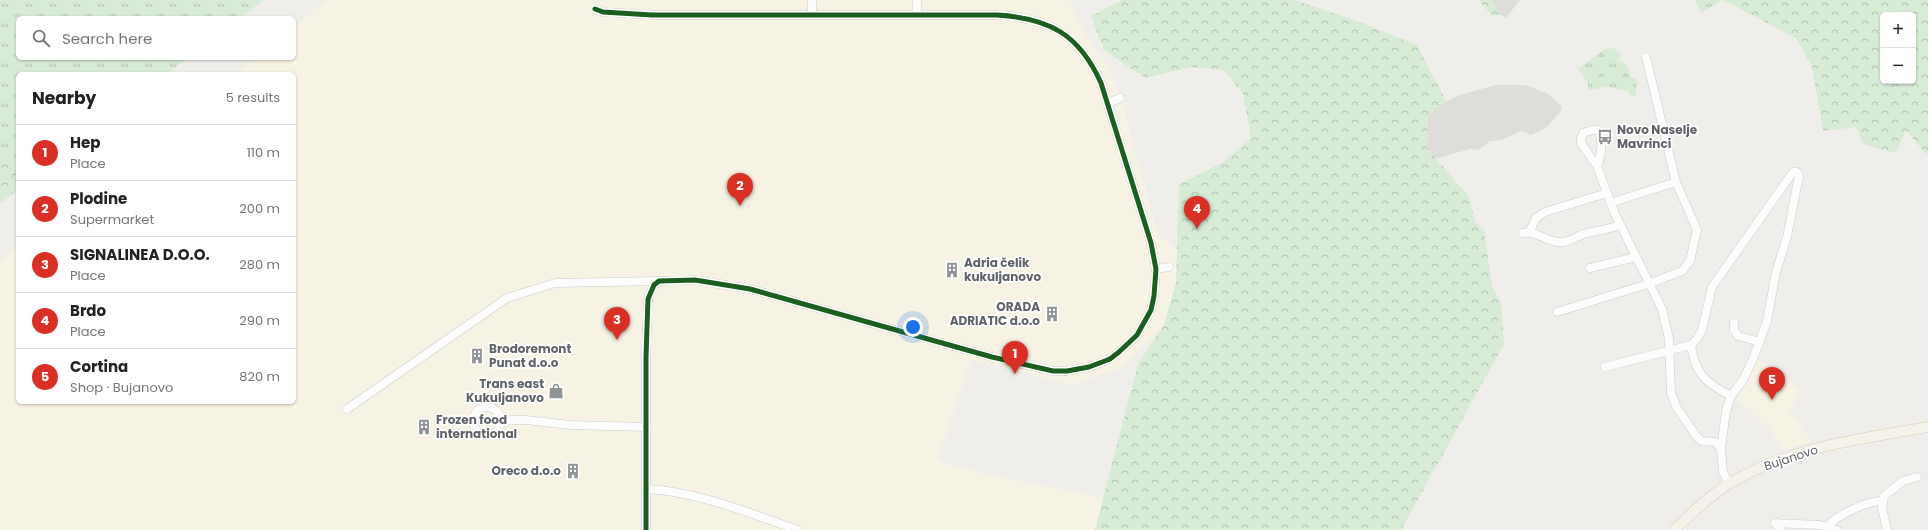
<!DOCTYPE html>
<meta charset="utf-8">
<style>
:root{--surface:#fff;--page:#f2f2f2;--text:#222;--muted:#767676;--line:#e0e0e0;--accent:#d93025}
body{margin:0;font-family:Poppins,sans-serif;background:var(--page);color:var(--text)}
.controls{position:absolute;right:12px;top:12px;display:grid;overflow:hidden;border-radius:6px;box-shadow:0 1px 3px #0004}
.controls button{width:36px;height:36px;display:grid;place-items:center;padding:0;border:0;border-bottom:1px solid var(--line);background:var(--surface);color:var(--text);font:20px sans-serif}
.you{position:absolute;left:913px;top:327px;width:14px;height:14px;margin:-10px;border:3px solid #fff;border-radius:50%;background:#1a73e8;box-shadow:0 0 0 6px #1a73e833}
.badge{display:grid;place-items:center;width:26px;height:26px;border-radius:50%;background:var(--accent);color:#fff;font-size:13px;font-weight:700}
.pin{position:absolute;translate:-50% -33px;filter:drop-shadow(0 1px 2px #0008)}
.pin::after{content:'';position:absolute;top:21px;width:14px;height:12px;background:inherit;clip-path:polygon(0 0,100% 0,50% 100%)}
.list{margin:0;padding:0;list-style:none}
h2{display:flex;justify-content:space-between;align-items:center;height:52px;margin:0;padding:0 16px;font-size:17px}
h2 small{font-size:13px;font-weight:400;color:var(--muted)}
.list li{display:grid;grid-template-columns:26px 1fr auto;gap:12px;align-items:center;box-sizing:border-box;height:56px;padding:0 16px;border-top:1px solid var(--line)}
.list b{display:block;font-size:15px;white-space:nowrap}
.list p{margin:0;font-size:13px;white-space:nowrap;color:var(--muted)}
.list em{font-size:13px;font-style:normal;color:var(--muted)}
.icon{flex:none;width:22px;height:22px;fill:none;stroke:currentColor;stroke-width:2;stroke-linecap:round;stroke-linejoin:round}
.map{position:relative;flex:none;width:1928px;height:530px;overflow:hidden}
.search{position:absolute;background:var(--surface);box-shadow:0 1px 3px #0004;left:16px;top:16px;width:280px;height:44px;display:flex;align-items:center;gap:10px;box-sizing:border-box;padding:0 14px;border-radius:6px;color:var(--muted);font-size:15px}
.panel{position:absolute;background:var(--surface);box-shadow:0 1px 3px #0004;left:16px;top:72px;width:280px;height:332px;border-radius:6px}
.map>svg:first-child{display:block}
.commercial{fill:#f7f3e4}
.industrial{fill:#dfddda}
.grass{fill:url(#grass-tufts)}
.forest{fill:url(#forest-crowns);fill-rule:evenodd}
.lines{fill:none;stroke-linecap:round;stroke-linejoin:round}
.minor-casing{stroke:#cbcccc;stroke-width:9}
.major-casing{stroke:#d7ceb8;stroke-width:11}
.minor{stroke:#fdfcfc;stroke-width:8}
.major{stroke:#f4f2e9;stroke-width:10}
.cycleway-casing{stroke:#fff;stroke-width:8}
.cycleway{stroke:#1b5e20;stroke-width:5}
.labels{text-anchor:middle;stroke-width:3.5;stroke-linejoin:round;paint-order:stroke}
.poi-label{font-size:12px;font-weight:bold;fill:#5f6368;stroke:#fff;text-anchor:start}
.street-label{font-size:12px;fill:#5f6368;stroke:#fff}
</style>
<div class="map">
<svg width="1928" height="530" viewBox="0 0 1928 530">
<defs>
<pattern id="grass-tufts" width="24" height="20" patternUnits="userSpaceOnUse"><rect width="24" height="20" fill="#d8ebd6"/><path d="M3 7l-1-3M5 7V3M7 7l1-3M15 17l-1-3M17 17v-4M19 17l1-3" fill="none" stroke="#b2c2b1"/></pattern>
<pattern id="forest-crowns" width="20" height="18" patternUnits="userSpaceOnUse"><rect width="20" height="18" fill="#d8ebd6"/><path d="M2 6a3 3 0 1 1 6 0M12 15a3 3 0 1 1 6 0" fill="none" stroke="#b2c2b1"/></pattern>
</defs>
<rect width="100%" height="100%" fill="#efeeea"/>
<g class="commercial">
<path d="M 326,0 L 1069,0 L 1086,35 L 1107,64 L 1121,98 L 1158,234 L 1177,251 L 1176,283 L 1164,325 L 1120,368 L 1073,385 L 971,359 L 937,461 L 980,473 L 1103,498 L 1095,530 L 0,530 L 0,261 L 18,246 L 18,402 L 294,402 L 294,74 L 234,74 L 255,58 L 294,58 L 294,27 Z"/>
<path d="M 1757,358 L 1801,390 L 1789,411 L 1812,442 L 1783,449 L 1770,429 L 1737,399 Z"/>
</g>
<g class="industrial">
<path d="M 1491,0 L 1520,0 L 1506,18 L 1498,13 Z"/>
<path d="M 1495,85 L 1526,85 L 1548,94 L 1562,106 L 1560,112 L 1547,127 L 1531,135 L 1521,131 L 1502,140 L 1490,141 L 1479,150 L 1470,149 L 1435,159 L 1427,148 L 1428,115 L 1436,107 L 1457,96 Z"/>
</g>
<g class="grass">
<path d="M 0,0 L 264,0 L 240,18 L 18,18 L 18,58 L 188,58 L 167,74 L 18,74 L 18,164 L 0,155 Z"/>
<path d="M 1695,0 L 1722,0 L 1701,13 Z"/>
<path d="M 1614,48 L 1621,54 L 1618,61 L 1622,61 L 1627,66 L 1631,77 L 1637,79 L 1636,95 L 1630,96 L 1628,91 L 1603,86 L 1600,88 L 1588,90 C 1589,82 1582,75 1578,69 L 1605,49 Z"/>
</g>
<g class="forest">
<path d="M 1122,0 L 1294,0 L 1346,17 L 1417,45 L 1446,101 L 1428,115 L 1427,148 L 1469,197 L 1475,222 L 1484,230 L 1492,286 L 1501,303 L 1504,344 L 1401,530 L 1095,530 L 1138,364 L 1164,325 L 1176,283 L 1179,184 L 1224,162 L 1251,138 L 1243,94 L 1224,70 L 1191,67 L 1145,78 L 1104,50 L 1091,16 Z"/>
<path d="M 1478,0 L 1491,0 L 1501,15 L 1492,15 Z"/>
<path d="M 1723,0 L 1928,0 L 1928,152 L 1926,154 L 1906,130 L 1896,153 L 1863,144 L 1856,127 L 1823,131 L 1812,66 L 1796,38 ZM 1883,15 L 1913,15 L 1913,81 L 1883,81 Z"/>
<path d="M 0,155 L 18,164 L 18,189 L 0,204 Z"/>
</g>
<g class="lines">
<defs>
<g id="minor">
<path d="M 595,9 L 603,12 L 652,15 L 997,15 C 1049,18 1079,34 1101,83 L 1151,243 L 1156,269 L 1154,296 L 1151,310 L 1137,335 L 1119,352 L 1110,359 L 1089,367 L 1067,371 L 1053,371 L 992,357 L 750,289 L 695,280 L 659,281 L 654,285 L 648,299 L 646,357 L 646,530"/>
<path d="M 812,14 L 812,1"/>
<path d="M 917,15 L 917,2"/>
<path d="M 1108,103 L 1120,98"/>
<path d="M 1597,166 C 1601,157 1604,139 1598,130 L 1592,130 L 1583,133 L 1581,139 L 1581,143 L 1597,166 L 1615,214 L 1662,309 L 1669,339 L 1671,393 L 1677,408 L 1697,437 L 1702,441 L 1715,442 L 1721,449"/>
<path d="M 1610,203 L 1676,182"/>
<path d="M 1530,231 L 1536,218 L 1545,212 L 1607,193"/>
<path d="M 1523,233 C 1536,230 1545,241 1558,242 C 1569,244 1577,235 1587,233 C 1598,231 1609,229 1620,225"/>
<path d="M 1590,268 L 1636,257"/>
<path d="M 1156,269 L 1169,267"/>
<path d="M 1557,312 L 1651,283 L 1682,271 L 1690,261 L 1697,230 L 1676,182 L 1646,57"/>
<path d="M 1734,323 L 1734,330 L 1738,336 L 1760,342"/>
<path d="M 1691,345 C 1695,374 1706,383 1731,396"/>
<path d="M 1605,367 L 1691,345 L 1697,339 L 1702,330 L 1712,287 L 1793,172 L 1797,172 L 1799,176 L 1787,237 L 1776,272 L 1767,321 L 1753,359 L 1743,380 L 1731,396 L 1726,411 L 1721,449 L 1723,472 L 1729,484"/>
<circle cx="487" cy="421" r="14"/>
<path d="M 347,409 L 507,298 L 555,283 L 659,281"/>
<path d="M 501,420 L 526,420 L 570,425 L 647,427"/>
<path d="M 647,489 C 699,492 749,513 798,530"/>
<path d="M 1828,526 C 1837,515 1867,501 1882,501"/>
<path d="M 1780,530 L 1775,523 L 1820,525 L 1837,530"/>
<path d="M 1887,530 L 1882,508 L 1884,496 L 1903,481 L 1917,477"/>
</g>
<path id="major" d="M 1674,530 C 1691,514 1709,496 1730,483 C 1790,447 1860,439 1928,427"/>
</defs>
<use href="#minor" class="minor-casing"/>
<use href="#major" class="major-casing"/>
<use href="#minor" class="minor"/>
<use href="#major" class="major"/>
<defs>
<path id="cycleway" d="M 595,9 L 603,12 L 652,15 L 997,15 C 1049,18 1079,34 1101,83 L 1151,243 L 1156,269 L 1154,296 L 1151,310 L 1137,335 L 1119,352 L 1110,359 L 1089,367 L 1067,371 L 1053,371 L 992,357 L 750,289 L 695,280 L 659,281 L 654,285 L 648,299 L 646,357 L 646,530"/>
</defs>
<use href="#cycleway" class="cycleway-casing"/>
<use href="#cycleway" class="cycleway"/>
</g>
<defs>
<symbol id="bus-bare" viewBox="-9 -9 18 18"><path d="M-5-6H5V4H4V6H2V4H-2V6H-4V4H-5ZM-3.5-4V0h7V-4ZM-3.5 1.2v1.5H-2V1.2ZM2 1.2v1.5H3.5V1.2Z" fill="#919496" stroke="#fff" stroke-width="2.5" paint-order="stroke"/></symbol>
<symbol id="building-bare" viewBox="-9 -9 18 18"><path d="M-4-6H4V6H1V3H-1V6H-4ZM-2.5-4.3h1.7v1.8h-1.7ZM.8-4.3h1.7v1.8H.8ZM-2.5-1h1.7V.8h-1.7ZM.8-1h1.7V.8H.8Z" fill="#919496" stroke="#fff" stroke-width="2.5" paint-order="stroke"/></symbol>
<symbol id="shop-bare" viewBox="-9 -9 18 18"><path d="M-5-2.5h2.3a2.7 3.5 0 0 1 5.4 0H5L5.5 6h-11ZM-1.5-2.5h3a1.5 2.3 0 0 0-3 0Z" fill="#919496" stroke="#fff" stroke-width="2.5" paint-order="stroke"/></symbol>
</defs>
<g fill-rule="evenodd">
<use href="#bus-bare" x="1594" y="126" width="22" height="22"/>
<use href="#building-bare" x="941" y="259" width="22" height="22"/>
<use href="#building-bare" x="1041" y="303" width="22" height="22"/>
<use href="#building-bare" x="466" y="345" width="22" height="22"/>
<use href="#shop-bare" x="545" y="380" width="22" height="22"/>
<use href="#building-bare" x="413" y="416" width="22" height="22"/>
<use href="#building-bare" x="562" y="460" width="22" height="22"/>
</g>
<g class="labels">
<g class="poi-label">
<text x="1617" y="134">Novo Naselje<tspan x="1617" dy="14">Mavrinci</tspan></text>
<text x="964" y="267">Adria čelik<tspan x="964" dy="14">kukuljanovo</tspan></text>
<text x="1040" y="311" text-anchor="end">ORADA<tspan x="1040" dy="14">ADRIATIC d.o.o</tspan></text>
<text x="489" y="353">Brodoremont<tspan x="489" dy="14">Punat d.o.o</tspan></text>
<text x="544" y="388" text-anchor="end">Trans east<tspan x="544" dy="14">Kukuljanovo</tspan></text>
<text x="436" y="424">Frozen food<tspan x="436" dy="14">international</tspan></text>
<text x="561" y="475" text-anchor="end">Oreco d.o.o</text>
</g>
<g class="street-label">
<text transform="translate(1791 458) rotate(-18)" y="4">Bujanovo</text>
</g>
</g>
</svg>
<div class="controls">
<button>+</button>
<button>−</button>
</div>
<div class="you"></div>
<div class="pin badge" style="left:1015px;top:374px">1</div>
<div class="pin badge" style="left:740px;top:206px">2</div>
<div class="pin badge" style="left:617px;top:340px">3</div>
<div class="pin badge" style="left:1197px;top:229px">4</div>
<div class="pin badge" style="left:1772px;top:400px">5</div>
<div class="search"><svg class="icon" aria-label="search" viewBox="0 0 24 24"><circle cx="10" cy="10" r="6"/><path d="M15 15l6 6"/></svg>Search here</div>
<section class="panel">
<h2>Nearby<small>5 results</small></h2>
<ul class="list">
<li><span class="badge">1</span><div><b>Hep</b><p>Place</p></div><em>110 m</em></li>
<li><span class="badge">2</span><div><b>Plodine</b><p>Supermarket</p></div><em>200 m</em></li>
<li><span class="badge">3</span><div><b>SIGNALINEA D.O.O.</b><p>Place</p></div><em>280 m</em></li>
<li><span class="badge">4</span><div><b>Brdo</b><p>Place</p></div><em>290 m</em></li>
<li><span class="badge">5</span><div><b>Cortina</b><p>Shop · Bujanovo</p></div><em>820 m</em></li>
</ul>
</section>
</div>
